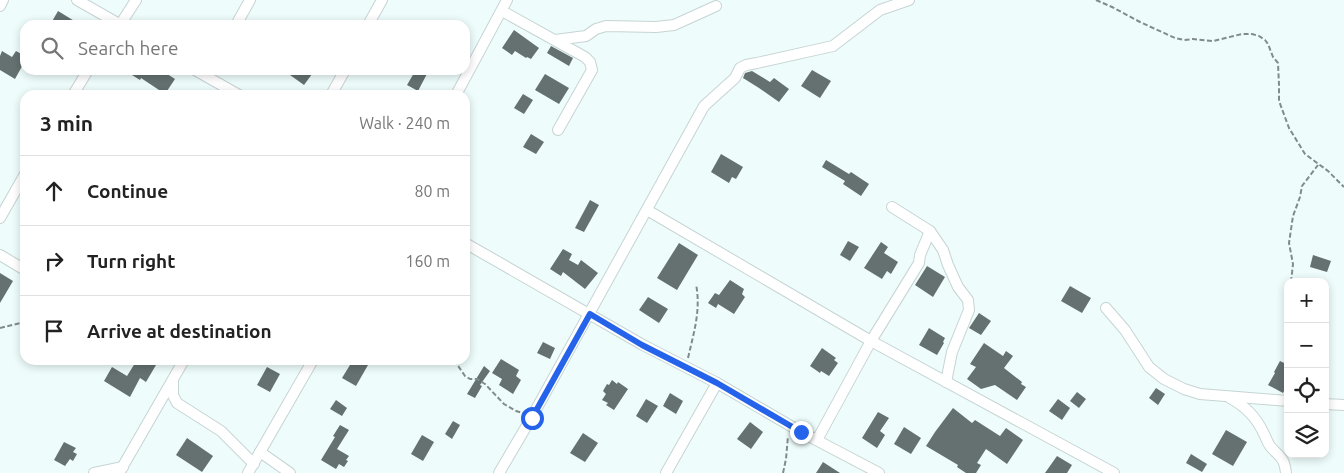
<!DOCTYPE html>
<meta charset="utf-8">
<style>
:root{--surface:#fff;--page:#f2f2f2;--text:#222;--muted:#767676;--line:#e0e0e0}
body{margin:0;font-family:Ubuntu,sans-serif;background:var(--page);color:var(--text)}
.controls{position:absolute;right:15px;bottom:15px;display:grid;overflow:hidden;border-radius:10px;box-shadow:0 2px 8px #0003}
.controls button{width:45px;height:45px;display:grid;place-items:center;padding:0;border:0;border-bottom:1px solid var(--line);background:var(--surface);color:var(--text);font:25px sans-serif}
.stop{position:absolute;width:15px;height:15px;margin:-11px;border:4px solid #2563eb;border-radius:50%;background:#fff}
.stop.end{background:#2563eb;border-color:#fff;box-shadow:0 1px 5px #0008}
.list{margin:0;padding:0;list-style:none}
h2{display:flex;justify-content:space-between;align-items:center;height:65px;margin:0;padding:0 20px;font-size:21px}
h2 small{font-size:16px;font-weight:400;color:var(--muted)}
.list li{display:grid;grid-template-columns:32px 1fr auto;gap:15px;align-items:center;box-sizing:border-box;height:70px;padding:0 20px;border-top:1px solid var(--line)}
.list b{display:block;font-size:19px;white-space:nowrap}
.list em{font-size:16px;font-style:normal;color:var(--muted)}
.icon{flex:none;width:28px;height:28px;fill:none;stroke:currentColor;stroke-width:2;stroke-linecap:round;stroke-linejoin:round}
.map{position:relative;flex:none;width:1344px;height:473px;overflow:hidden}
.search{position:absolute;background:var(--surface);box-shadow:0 2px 8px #0003;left:20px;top:20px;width:450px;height:55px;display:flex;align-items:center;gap:12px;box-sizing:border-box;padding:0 18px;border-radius:15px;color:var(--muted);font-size:19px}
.panel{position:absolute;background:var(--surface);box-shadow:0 2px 8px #0003;left:20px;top:90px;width:450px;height:275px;border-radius:15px}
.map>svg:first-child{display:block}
.building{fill:#647170}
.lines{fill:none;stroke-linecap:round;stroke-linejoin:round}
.minor-casing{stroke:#c6d4d3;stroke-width:12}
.path{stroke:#818b8b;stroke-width:2;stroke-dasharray:5 2.5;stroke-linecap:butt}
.minor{stroke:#fff;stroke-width:10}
.route{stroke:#2563eb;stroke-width:6}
</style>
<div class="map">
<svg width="1344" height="473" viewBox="0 0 1344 473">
<rect width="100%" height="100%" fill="#eefdfc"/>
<g class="building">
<path d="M 58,11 L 81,25 L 50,25 Z"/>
<path d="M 514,30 L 539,48 L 531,59 L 527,57 L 526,58 L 515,51 L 512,55 L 502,48 Z"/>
<path d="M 551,46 L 573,58 L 569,66 L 547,53 Z"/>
<path d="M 2,51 L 12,57 L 16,51 L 25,56 L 25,61 L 15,79 L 0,70 L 0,56 Z"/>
<path d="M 124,70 L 161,70 L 175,79 L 165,94 L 141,78 L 140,80 Z"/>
<path d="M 283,70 L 315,70 L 304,85 Z"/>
<path d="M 419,70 L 429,70 L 418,91 L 407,85 L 414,73 L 417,75 Z"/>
<path d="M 812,70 L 831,81 L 820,98 L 801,86 Z"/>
<path d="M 752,71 L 770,82 L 774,78 L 789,89 L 779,102 L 759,88 L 743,78 L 745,73 Z"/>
<path d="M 545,74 L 569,88 L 559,104 L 535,90 Z"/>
<path d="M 523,94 L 533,100 L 524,114 L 514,108 Z"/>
<path d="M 531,134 L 544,142 L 536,154 L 523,147 Z"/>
<path d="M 721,154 L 743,167 L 736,179 L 732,177 L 729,183 L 711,172 Z"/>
<path d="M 826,160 L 849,174 L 851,172 L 869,184 L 861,196 L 843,184 L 845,181 L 822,167 Z"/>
<path d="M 590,200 L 599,205 L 584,232 L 575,228 Z"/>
<path d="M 848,241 L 859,247 L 850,261 L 840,255 Z"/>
<path d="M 881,242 L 888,247 L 884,253 L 898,262 L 891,274 L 887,271 L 882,279 L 864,268 Z"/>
<path d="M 679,243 L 698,255 L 677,290 L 657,278 Z"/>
<path d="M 563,249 L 572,254 L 569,260 L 578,265 L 581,260 L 598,273 L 585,289 L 563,272 L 561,276 L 550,269 Z"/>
<path d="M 1313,255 L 1331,261 L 1327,272 L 1310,267 Z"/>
<path d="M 927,266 L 945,277 L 933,297 L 915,285 Z"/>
<path d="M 0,273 L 13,281 L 0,303 Z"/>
<path d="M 730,280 L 744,289 L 742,294 L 745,297 L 734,314 L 718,304 L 716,308 L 708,303 L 715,293 L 719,295 Z"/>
<path d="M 1070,286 L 1091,298 L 1082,313 L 1061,301 Z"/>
<path d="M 648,297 L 668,309 L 659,323 L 639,310 Z"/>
<path d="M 979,313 L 991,321 L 981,335 L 969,328 Z"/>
<path d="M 929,328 L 945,338 L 943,342 L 944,343 L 937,355 L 919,345 Z"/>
<path d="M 543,342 L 555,348 L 550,359 L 537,353 Z"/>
<path d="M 984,343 L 1003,356 L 1006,351 L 1013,356 L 1004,368 L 1022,382 L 1021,384 L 1026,387 L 1017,400 L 995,385 L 981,389 L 967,379 L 976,367 L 970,364 Z"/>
<path d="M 822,348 L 836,358 L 834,360 L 838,363 L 829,376 L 821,371 L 820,373 L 810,366 Z"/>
<path d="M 501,359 L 519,370 L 516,376 L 521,380 L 513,394 L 499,385 L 502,379 L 492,373 Z"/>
<path d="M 137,360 L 148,360 L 156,365 L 146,382 L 140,378 L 130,397 L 104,381 L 112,367 L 127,376 Z"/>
<path d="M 353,360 L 360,360 L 368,365 L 356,386 L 342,378 Z"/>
<path d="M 1280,361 L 1288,365 L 1288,384 L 1283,393 L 1268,385 L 1275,373 L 1274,372 Z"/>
<path d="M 484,366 L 490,371 L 480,385 L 482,386 L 475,398 L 467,394 Z"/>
<path d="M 267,367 L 280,374 L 270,392 L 257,385 Z"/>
<path d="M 612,380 L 617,384 L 618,382 L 628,389 L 614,410 L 606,405 L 608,403 L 602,400 L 606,394 L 603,391 L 607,384 L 609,385 Z"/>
<path d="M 1156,388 L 1165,394 L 1158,405 L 1149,398 Z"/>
<path d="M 1077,392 L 1086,399 L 1079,408 L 1070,401 Z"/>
<path d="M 670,393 L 683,401 L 676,414 L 663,406 Z"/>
<path d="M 646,399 L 658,406 L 647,423 L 636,416 Z"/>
<path d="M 1058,399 L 1070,408 L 1062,420 L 1049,411 Z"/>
<path d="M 336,400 L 347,408 L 342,416 L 330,409 Z"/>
<path d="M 953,408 L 972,423 L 975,420 L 1000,436 L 1006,428 L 1023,440 L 1007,464 L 986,449 L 977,463 L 981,465 L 976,473 L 966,473 L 957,467 L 958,465 L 926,446 L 935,432 Z"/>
<path d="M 878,412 L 889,418 L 880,431 L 885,435 L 877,448 L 862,438 Z"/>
<path d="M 453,421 L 460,425 L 452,439 L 445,434 Z"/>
<path d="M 750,422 L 763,432 L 751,449 L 737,439 Z"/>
<path d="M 340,425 L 349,430 L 337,449 L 349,456 L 346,460 L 348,461 L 344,467 L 339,464 L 336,469 L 321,460 L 335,437 L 333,436 Z"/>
<path d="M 904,427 L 921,438 L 911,454 L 894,444 Z"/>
<path d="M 1226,430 L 1247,442 L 1233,466 L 1212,454 Z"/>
<path d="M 583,433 L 598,443 L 585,462 L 570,453 Z"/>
<path d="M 422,435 L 434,442 L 423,461 L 411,454 Z"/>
<path d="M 187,438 L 213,456 L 202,472 L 176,455 Z"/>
<path d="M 64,442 L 76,448 L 73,452 L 77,454 L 73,461 L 70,459 L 65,466 L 54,460 Z"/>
<path d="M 1191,454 L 1207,464 L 1202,472 L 1186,463 Z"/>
<path d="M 1057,456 L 1072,465 L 1067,473 L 1045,473 Z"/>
<path d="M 823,462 L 840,473 L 816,473 Z"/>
</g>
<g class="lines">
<defs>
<g id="minor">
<path d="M 77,0 L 121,25"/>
<path d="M 0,6 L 3,0"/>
<path d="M 502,11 L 585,57 L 590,62 L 592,70 L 558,130"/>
<path d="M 120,25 L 136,0"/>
<path d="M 236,25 L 250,0"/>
<path d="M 368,25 L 382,0"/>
<path d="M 555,40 L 586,36 L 596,29 L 606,26 L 656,27 L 674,25 L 716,6"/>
<path d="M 195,70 L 239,95"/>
<path d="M 73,95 L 88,70"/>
<path d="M 331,95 L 345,70"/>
<path d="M 456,95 L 507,0"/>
<path d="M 892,207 L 930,231 L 943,250 L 948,265 L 958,287 L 968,300 L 969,310 L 952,352 L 946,382"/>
<path d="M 647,210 L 871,341 L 1114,473"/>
<path d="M 0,218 L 25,174"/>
<path d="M 465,243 L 643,345 L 717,383 L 801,432 L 879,473"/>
<path d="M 0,255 L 25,270"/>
<path d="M 1106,308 L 1125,330 L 1149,367 L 1164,379 L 1184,389 L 1200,394 L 1288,401"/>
<path d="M 173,380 L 173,395 L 177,403 L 221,431 L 254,464"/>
<path d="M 1230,398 C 1245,406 1256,417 1263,432 C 1266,437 1267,442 1270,446 C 1280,458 1284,456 1286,473"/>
<path d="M 1325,404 L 1344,405"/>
<path d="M 817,440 L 871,341 L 919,263 L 920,255 L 930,231"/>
<path d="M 260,452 L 290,473"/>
<path d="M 94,473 L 123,467"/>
<path d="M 119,473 L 184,360"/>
<path d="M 248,473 L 313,360"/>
<path d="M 499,473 L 533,415 L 704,106 L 735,78 L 740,68 L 746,65 L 757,63 L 833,46 L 880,10 L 909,0"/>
<path d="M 666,473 L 717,383"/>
</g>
</defs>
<use href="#minor" class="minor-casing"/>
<g class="path">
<path d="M 1096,0 L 1112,7 L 1140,22 L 1175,38 L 1184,40 L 1193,39 L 1213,41 L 1242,34 L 1252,34 L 1259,36 L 1265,40 L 1268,44 L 1273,57 L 1278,63 L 1279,85 L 1279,101 L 1289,128 L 1305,154 L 1328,171 L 1344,187"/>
<path d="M 1291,282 L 1293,264 L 1289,243 L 1293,216 L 1300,197 L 1302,186 L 1318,165"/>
<path d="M 0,328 L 25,322"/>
<path d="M 688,358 C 694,332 701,310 696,284"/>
<path d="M 454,360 L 465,376 L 470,379 L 477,379 L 485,384 L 504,404 L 516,411 L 523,413"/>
<path d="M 783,473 L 786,459 L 788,436"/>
</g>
<use href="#minor" class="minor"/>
</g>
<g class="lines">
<path class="route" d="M 532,418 L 590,314 L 642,345 L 717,383 L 801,432"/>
</g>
</svg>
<div class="controls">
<button>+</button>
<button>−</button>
<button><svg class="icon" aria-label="locate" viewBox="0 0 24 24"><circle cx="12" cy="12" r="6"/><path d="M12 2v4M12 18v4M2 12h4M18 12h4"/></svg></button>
<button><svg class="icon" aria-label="layers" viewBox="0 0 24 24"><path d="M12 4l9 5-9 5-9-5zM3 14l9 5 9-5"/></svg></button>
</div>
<div class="stop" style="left:532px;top:418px"></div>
<div class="stop end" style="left:801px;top:432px"></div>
<div class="search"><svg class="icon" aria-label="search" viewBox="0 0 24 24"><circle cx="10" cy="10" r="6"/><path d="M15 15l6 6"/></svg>Search here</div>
<section class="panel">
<h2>3 min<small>Walk · 240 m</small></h2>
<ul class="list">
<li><svg class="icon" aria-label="ahead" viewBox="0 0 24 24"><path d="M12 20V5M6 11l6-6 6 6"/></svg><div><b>Continue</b></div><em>80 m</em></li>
<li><svg class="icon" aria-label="right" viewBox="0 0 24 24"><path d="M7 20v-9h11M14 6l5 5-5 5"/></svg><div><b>Turn right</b></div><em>160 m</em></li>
<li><svg class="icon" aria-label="arrive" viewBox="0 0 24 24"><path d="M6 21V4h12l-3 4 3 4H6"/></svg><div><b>Arrive at destination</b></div></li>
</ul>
</section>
</div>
